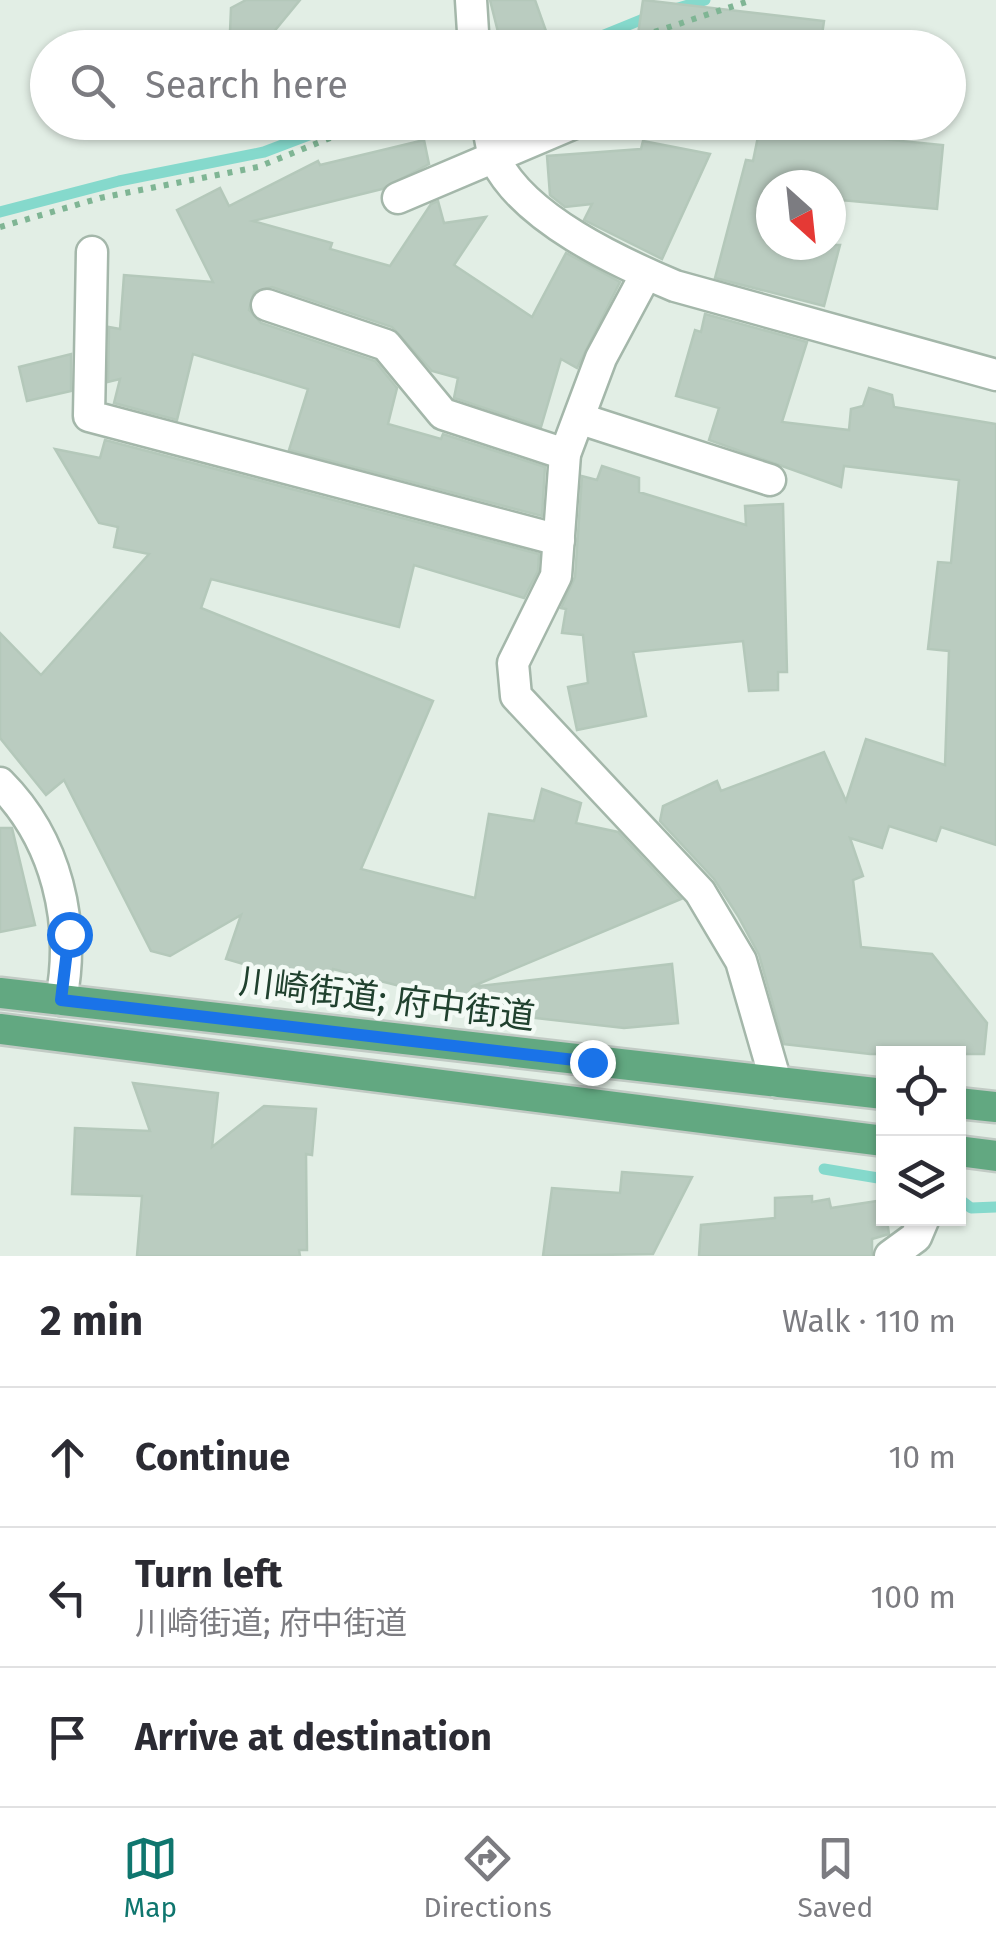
<!DOCTYPE html>
<meta charset="utf-8">
<style>
:root{--surface:#fff;--page:#f2f2f3;--text:#2b2b33;--muted:#7c7c81;--line:#e1e1e2;--accent:#0f766e}
body{margin:0;font-family:"Fira Sans","Noto Sans JP",sans-serif;background:var(--page);color:var(--text)}
.controls{position:absolute;right:30px;bottom:30px;display:grid;overflow:hidden;border-radius:0px;box-shadow:0 2px 8px #0004}
.controls button{width:90px;height:90px;display:grid;place-items:center;padding:0;border:0;border-bottom:2px solid var(--line);background:var(--surface);color:var(--text);font:50px sans-serif}
.compass{position:absolute;left:756px;top:170px;width:90px;height:90px;border-radius:50%;background:var(--surface);box-shadow:0 2px 8px #0004;rotate:153deg}
.stop{position:absolute;width:30px;height:30px;margin:-22px;border:8px solid #1a73e8;border-radius:50%;background:#fff}
.stop.end{background:#1a73e8;border-color:#fff;box-shadow:0 2px 10px #0008}
.list{margin:0;padding:0;list-style:none}
h2{display:flex;justify-content:space-between;align-items:center;height:130px;margin:0;padding:0 40px;font-size:42px}
h2 small{font-size:32px;font-weight:400;color:var(--muted)}
.list li{display:grid;grid-template-columns:65px 1fr auto;gap:30px;align-items:center;box-sizing:border-box;height:140px;padding:0 40px;border-top:2px solid var(--line)}
.list b{display:block;font-size:38px;white-space:nowrap}
.list p{margin:0;font-size:32px;white-space:nowrap;color:var(--muted)}
.list em{font-size:32px;font-style:normal;color:var(--muted)}
.icon{flex:none;width:55px;height:55px;fill:none;stroke:currentColor;stroke-width:2;stroke-linecap:round;stroke-linejoin:round}
.map{position:relative;flex:none;width:996px;height:1256px;overflow:hidden}
.search{position:absolute;background:var(--surface);box-shadow:0 2px 8px #0004;left:30px;right:30px;top:30px;height:110px;display:flex;align-items:center;gap:25px;box-sizing:border-box;padding:0 35px;border-radius:55px;color:var(--muted);font-size:38px}
.sheet{height:550px;background:var(--surface)}
nav{display:flex;justify-content:space-around;align-items:center;box-sizing:border-box;height:140px;border-top:2px solid var(--line);background:var(--surface);font-size:28px;color:var(--muted)}
nav a{display:grid;justify-items:center;gap:5px}
nav .on{color:var(--accent)}
.map>svg:first-child{display:block}
.lines{fill:none;stroke-linecap:round;stroke-linejoin:round}
.stream{stroke:#85d9cc;stroke-width:11}
.building{fill:#baccc0;stroke:#b4c8ba;stroke-width:2.5}
.minor-casing{stroke:#a4b7aa;stroke-width:35}
.major-casing{stroke:#c1cac4;stroke-width:35}
.path{stroke:#7fb594;stroke-width:6;stroke-dasharray:5 8;stroke-linecap:butt}
.minor{stroke:#fff;stroke-width:30}
.major{stroke:#62a881;stroke-width:30}
.route{stroke:#1a73e8;stroke-width:12}
.labels{text-anchor:middle;stroke-width:9;stroke-linejoin:round;paint-order:stroke}
.street-label{font-size:35px;fill:#20412e;stroke:#f3faf5}
</style>
<div class="map">
<svg width="996" height="1256" viewBox="0 0 996 1256">
<rect width="100%" height="100%" fill="#e2eee5"/>
<g class="lines">
<g class="stream">
<path d="M 675,9 L 705,0"/>
<path d="M 572,48 L 653,15"/>
<path d="M 0,212 L 119,181 L 264,152 L 343,122"/>
<path d="M 824,1169 L 884,1179"/>
<path d="M 958,1198 L 971,1208 L 996,1207"/>
</g>
</g>
<g class="building">
<path d="M 246,0 L 300,0 L 272,34 L 230,32 L 231,8 Z"/>
<path d="M 490,0 L 535,0 L 552,48 L 502,48 Z"/>
<path d="M 643,0 L 824,21 L 820,48 L 636,48 Z"/>
<path d="M 761,122 L 790,122 L 789,130 L 943,145 L 937,209 L 831,199 L 831,185 L 771,185 L 771,245 L 840,245 L 824,306 L 715,278 L 746,160 L 753,161 Z"/>
<path d="M 424,140 L 429,164 L 382,189 L 253,221 L 332,243 L 330,249 L 390,266 L 431,204 L 438,201 L 444,223 L 486,217 L 454,265 L 532,317 L 566,253 L 620,282 L 577,368 L 561,359 L 541,427 L 454,398 L 458,378 L 432,371 L 392,327 L 272,287 L 254,292 L 249,310 L 261,323 L 375,361 L 397,388 L 388,424 L 441,439 L 443,434 L 545,467 L 542,516 L 289,450 L 308,389 L 193,354 L 177,420 L 114,403 L 120,379 L 108,382 L 109,327 L 120,329 L 124,275 L 213,282 L 177,210 L 220,188 L 229,206 L 318,161 L 320,165 Z"/>
<path d="M 643,141 L 710,154 L 662,259 L 584,220 L 592,204 L 565,207 L 550,195 L 547,156 L 641,149 Z"/>
<path d="M 705,314 L 807,342 L 782,422 L 849,430 L 851,409 L 863,406 L 869,388 L 892,395 L 894,407 L 996,424 L 996,845 L 941,827 L 936,841 L 889,826 L 882,848 L 850,838 L 863,876 L 853,880 L 861,947 L 932,954 L 987,1023 L 984,1054 L 870,1054 L 784,1044 L 759,955 L 738,916 L 714,879 L 660,821 L 663,806 L 717,781 L 721,791 L 824,752 L 846,801 L 866,739 L 945,765 L 949,651 L 928,649 L 938,562 L 951,563 L 959,480 L 844,466 L 841,487 L 709,440 L 719,408 L 676,396 L 695,330 L 701,332 Z"/>
<path d="M 71,354 L 71,391 L 27,401 L 19,367 Z"/>
<path d="M 105,440 L 539,554 L 538,571 L 524,598 L 414,565 L 399,627 L 211,579 L 201,608 L 433,701 L 361,869 L 475,898 L 489,814 L 534,821 L 542,789 L 581,803 L 576,823 L 618,832 L 681,899 L 471,987 L 672,964 L 678,1023 L 624,1028 L 518,1016 L 333,969 L 327,988 L 226,959 L 241,915 L 170,956 L 151,951 L 64,780 L 46,795 L 0,738 L 0,633 L 41,675 L 149,554 L 114,547 L 118,527 L 99,523 L 55,449 L 100,458 Z"/>
<path d="M 602,466 L 639,478 L 639,492 L 746,525 L 745,506 L 783,504 L 787,672 L 778,672 L 778,690 L 749,691 L 743,641 L 633,652 L 646,716 L 577,730 L 568,687 L 588,683 L 583,635 L 562,633 L 566,609 L 561,608 L 575,577 L 582,476 L 597,480 Z"/>
<path d="M 0,828 L 12,828 L 35,925 L 0,932 Z"/>
<path d="M 133,1083 L 218,1093 L 212,1147 L 264,1106 L 316,1109 L 312,1155 L 306,1154 L 307,1250 L 299,1250 L 300,1256 L 137,1256 L 142,1196 L 72,1194 L 75,1128 L 150,1131 Z"/>
<path d="M 622,1172 L 692,1177 L 653,1254 L 543,1256 L 552,1188 L 620,1193 Z"/>
<path d="M 812,1196 L 812,1202 L 829,1199 L 831,1208 L 884,1200 L 889,1234 L 872,1239 L 872,1256 L 699,1256 L 701,1225 L 775,1218 L 775,1198 Z"/>
</g>
<g class="lines">
<defs>
<g id="minor">
<path d="M 471,0 L 474,48"/>
<path d="M 487,122 C 490,135 491,150 496,161 C 525,219 618,262 675,286 L 996,375"/>
<path d="M 398,198 L 577,122"/>
<path d="M 92,252 L 89,416 L 559,540"/>
<path d="M 646,274 L 601,358 L 565,454 L 556,576 L 513,663 L 516,696 L 700,892 L 741,961 L 776,1082"/>
<path d="M 267,305 L 386,345 L 443,414 L 565,454"/>
<path d="M 581,419 L 770,480"/>
<path d="M 0,783 C 57,840 76,923 61,1000"/>
<path d="M 890,1256 L 916,1237 L 924,1218"/>
</g>
<g id="major">
<path d="M 0,993 L 884,1094"/>
<path d="M 0,1029 L 884,1141"/>
<path d="M 958,1103 L 996,1107"/>
<path d="M 958,1151 L 996,1156"/>
</g>
</defs>
<use href="#minor" class="minor-casing"/>
<use href="#major" class="major-casing"/>
<g class="path">
<path d="M 605,48 L 752,0"/>
<path d="M 0,227 L 100,198 L 258,167 L 345,132 L 385,122"/>
</g>
<use href="#minor" class="minor"/>
<use href="#major" class="major"/>
</g>
<g class="lines">
<path class="route" d="M 69,934 L 61,1000 L 592,1062"/>
</g>
<g class="labels">
<g class="street-label">
<text transform="translate(387 999) rotate(7)" y="12">川崎街道; 府中街道</text>
</g>
</g>
</svg>
<div class="controls">
<button><svg class="icon" aria-label="locate" viewBox="0 0 24 24"><circle cx="12" cy="12" r="6"/><path d="M12 2v4M12 18v4M2 12h4M18 12h4"/></svg></button>
<button><svg class="icon" aria-label="layers" viewBox="0 0 24 24"><path d="M12 4l9 5-9 5-9-5zM3 14l9 5 9-5"/></svg></button>
</div>
<svg class="compass" viewBox="-18 -18 36 36"><path d="M0-13l5 13h-10z" fill="#e53935"/><path d="M0 13l5-13h-10z" fill="#7c7c81"/></svg>
<div class="stop" style="left:69px;top:934px"></div>
<div class="stop end" style="left:592px;top:1062px"></div>
<div class="search"><svg class="icon" aria-label="search" viewBox="0 0 24 24"><circle cx="10" cy="10" r="6"/><path d="M15 15l6 6"/></svg>Search here</div>
</div>
<section class="sheet">
<h2>2 min<small>Walk · 110 m</small></h2>
<ul class="list">
<li><svg class="icon" aria-label="ahead" viewBox="0 0 24 24"><path d="M12 20V5M6 11l6-6 6 6"/></svg><div><b>Continue</b></div><em>10 m</em></li>
<li><svg class="icon" aria-label="left" viewBox="0 0 24 24"><path d="M17 20v-9H6M10 6l-5 5 5 5"/></svg><div><b>Turn left</b><p>川崎街道; 府中街道</p></div><em>100 m</em></li>
<li><svg class="icon" aria-label="arrive" viewBox="0 0 24 24"><path d="M6 21V4h12l-3 4 3 4H6"/></svg><div><b>Arrive at destination</b></div></li>
</ul>
</section>
<nav>
<a class="on"><svg class="icon" aria-label="map" viewBox="0 0 24 24"><path d="M3 6l6-2 6 2 6-2v14l-6 2-6-2-6 2zM9 4v14M15 6v14"/></svg>Map</a>
<a><svg class="icon" aria-label="directions" viewBox="0 0 24 24"><path d="M12 3l9 9-9 9-9-9zM9 14v-3h6M13 9l2 2-2 2"/></svg>Directions</a>
<a><svg class="icon" aria-label="saved" viewBox="0 0 24 24"><path d="M7 4h10v16l-5-4-5 4z"/></svg>Saved</a>
</nav>
